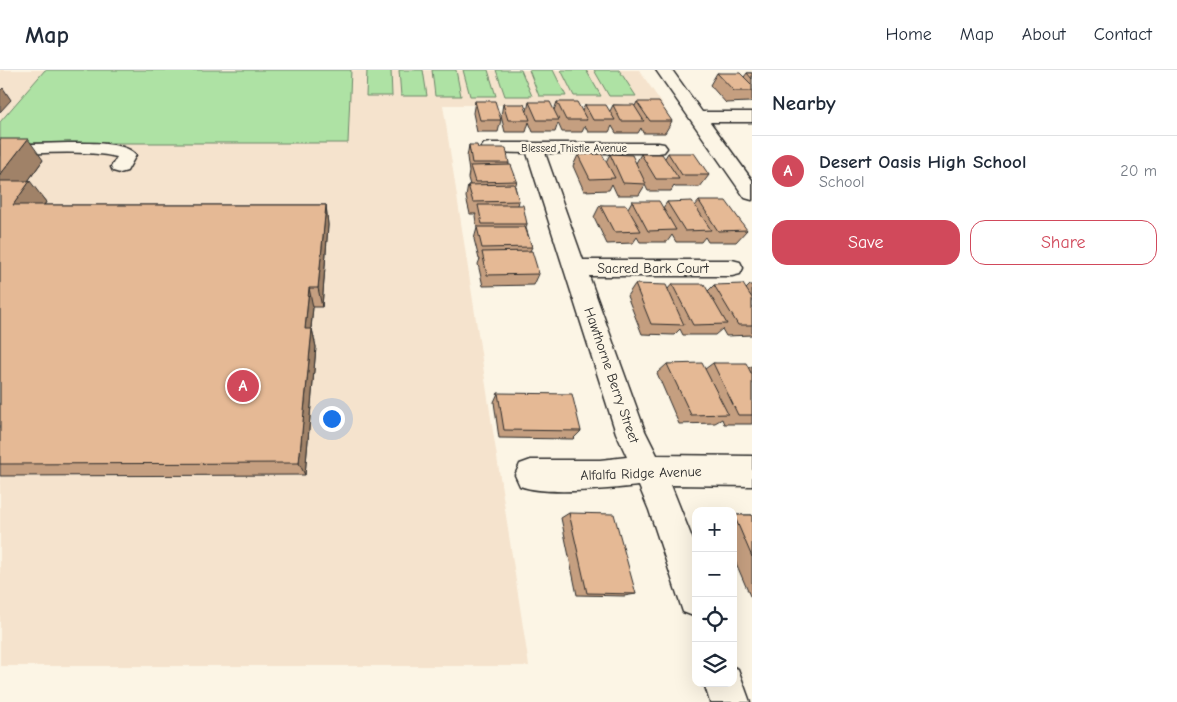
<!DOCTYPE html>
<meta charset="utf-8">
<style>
:root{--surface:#fff;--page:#f2f2f3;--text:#1f2937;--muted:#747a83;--line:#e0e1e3;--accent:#d1495b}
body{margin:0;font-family:"Comic Neue",sans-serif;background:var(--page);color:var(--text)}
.controls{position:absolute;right:15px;bottom:15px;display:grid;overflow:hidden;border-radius:10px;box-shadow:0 5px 20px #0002}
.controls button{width:45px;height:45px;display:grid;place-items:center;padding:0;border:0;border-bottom:1px solid var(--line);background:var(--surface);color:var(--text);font:25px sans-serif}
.you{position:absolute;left:331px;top:348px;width:18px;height:18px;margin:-12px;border:4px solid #fff;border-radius:50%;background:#1a73e8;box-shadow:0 0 0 8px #1a73e833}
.badge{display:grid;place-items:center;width:32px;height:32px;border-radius:50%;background:var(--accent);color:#fff;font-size:16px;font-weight:700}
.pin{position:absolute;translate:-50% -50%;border:2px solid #fff;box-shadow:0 1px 5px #0006}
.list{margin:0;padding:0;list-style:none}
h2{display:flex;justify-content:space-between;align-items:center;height:65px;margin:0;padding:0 20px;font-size:21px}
h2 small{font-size:16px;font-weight:400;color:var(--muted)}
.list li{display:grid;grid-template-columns:32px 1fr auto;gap:15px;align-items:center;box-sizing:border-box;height:70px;padding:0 20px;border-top:1px solid var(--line)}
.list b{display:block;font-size:19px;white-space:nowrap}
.list p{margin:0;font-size:16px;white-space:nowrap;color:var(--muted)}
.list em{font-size:16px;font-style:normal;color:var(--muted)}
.actions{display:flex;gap:10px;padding:15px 20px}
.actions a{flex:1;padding:11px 0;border:1px solid var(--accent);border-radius:15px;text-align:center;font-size:18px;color:var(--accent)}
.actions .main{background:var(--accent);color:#fff}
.icon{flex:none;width:28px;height:28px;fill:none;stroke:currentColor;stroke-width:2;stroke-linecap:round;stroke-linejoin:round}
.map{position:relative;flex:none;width:752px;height:632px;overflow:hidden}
header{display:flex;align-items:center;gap:30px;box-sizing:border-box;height:70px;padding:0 25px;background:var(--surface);border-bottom:1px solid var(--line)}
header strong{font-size:24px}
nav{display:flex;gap:28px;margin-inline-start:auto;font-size:18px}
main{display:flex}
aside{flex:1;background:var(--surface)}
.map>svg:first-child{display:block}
.built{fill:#f5e3cd}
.green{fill:#aee2a4;stroke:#6c8668}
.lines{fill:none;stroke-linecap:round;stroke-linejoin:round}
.minor-casing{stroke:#2b2b2b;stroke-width:3}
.minor{fill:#fcf5e5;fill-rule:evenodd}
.wall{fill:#c59f80;stroke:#2b2b2b}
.shaded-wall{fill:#a08268;stroke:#2b2b2b}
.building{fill:#e5b995;stroke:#2b2b2b}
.labels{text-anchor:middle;stroke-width:5;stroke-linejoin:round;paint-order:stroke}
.far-street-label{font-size:11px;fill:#2b2b2b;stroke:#fcf5e5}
.street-label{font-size:14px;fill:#2b2b2b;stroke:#fcf5e5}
</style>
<header>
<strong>Map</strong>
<nav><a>Home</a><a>Map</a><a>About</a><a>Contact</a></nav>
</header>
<main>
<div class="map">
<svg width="752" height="632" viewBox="0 0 752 632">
<rect width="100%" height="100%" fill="#fcf5e5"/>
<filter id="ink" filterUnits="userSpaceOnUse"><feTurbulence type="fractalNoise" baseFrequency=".02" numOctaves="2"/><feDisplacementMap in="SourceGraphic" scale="10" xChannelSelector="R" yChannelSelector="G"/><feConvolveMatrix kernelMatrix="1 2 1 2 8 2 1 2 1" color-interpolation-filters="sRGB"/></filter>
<g filter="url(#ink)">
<path class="built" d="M 0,0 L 639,0 L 663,35 L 443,35 L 529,596 L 0,596 Z"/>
<g class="green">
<path d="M 45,0 L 351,0 L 348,73 L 0,73 L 0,52 Z"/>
<path d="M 367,0 L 391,0 L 392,26 L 366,26 Z"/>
<path d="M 399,0 L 423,0 L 427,26 L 401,26 Z"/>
<path d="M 432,0 L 456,0 L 461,26 L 435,26 Z"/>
<path d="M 463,0 L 488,0 L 496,26 L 470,26 Z"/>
<path d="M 496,0 L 521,0 L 532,26 L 505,26 Z"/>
<path d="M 529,0 L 553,0 L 566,26 L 539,26 Z"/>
<path d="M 561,0 L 586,0 L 601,26 L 574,26 Z"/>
<path d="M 594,0 L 619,0 L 636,26 L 609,26 Z"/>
</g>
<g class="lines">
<defs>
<g id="minor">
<path d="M 656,0 L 672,0 L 702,42 L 752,42 L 752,52 L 710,52 L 752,110 L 752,130 L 745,128 Z"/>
<path d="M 68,73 C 84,73 126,71 136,85 L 127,101 L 120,103 L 113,101 L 111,97 L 117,87 C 80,79 37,84 0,85 L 0,75 Z"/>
<path d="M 490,73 L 658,73 L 664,74 L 667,78 L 664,82 L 658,83 L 545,83 L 583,190 L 732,190 L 740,192 L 743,198 L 740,204 L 732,206 L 589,206 L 645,361 L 657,385 L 752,386 L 752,416 L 671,415 L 696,478 L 696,547 L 683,542 L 649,440 L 639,416 C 609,419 547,426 520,416 L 515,405 L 520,394 L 531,390 L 600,390 L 627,387 L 616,363 L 527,83 L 484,82 L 481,78 L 484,74 Z"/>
<path d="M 733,597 L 738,599 L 750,632 L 710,632 L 704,613 L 733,613 Z"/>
</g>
</defs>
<use href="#minor" class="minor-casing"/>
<use href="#minor" class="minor"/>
</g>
<g class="wall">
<path d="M 717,3 L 744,7 L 747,3 L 752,3 L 752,30 L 750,32 L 726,33 L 710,15 Z"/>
<path d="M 475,31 L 501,50 L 498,62 L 477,62 L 473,43 Z"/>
<path d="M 529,32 L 554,40 L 557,32 L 582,41 L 585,35 L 610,41 L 613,35 L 635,36 L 637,32 L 672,51 L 665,63 L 643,63 L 641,58 L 638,63 L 616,63 L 612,56 L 609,62 L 588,62 L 585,56 L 582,62 L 562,62 L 558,53 L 555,62 L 533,62 L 529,52 L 526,62 L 505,62 L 501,46 L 503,34 L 527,41 Z"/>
<path d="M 0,69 L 43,90 L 28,111 L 46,132 L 44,135 L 326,135 L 328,155 L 322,237 L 313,237 L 311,259 L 312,259 L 316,277 L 305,405 L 0,406 Z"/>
<path d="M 469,75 L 478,78 L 509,93 L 509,95 L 517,111 L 515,117 L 519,131 L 518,135 L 527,154 L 526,158 L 532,177 L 530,181 L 539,204 L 534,215 L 483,216 L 478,194 L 480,189 L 479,189 L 474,169 L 477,158 L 475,146 L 476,144 L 470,144 L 466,127 L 468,115 L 470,115 L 468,108 L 469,102 L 467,87 Z"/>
<path d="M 668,83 L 709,105 L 700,117 L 675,117 L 674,116 L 671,121 L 648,121 L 645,115 L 639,125 L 617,125 L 612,114 L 609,120 L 584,121 L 573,96 L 578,85 L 606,92 L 610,84 L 636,93 L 641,84 L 665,88 Z"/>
<path d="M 632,131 L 663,138 L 667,132 L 695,136 L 699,131 L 747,160 L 736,172 L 708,172 L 705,167 L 701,172 L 676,172 L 672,165 L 667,172 L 640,172 L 637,167 L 633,173 L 607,174 L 594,147 L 600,135 L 628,138 Z"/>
<path d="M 635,214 L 668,219 L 672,214 L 708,221 L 714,215 L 746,219 L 750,215 L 752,215 L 752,265 L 726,266 L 722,259 L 715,265 L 683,265 L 680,259 L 674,265 L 642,264 L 627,226 Z"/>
<path d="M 713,293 L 748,298 L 752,296 L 752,354 L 724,354 L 722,349 L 715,353 L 679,354 L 657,303 L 667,294 L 705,299 Z"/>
<path d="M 498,323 L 581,361 L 573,369 L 499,368 L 494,332 Z"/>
<path d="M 569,443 L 636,524 L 624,526 L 577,525 L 561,448 Z"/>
<path d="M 733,445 L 752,445 L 752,526 L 750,526 L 733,486 Z"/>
</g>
<g class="shaded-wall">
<path d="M 3,18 L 11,30 L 0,42 L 0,21 Z"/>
<path d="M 28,69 L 43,90 L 13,132 L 0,116 L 0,105 Z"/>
<path d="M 30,111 L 46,132 L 31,156 L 13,135 Z"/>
<path d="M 326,135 L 328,155 L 322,237 L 318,218 Z"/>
<path d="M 309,218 L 313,237 L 309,277 L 305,259 Z"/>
<path d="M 312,259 L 316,277 L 305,405 L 299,393 Z"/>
</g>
<g class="building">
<path d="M 717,3 L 740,3 L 752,15 L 752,21 L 734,21 Z"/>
<path d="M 747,3 L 752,3 L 752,9 Z"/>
<path d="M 475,31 L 495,31 L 501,50 L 480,50 Z"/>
<path d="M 529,32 L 550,32 L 559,50 L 537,50 Z"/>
<path d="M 557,32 L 577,32 L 587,50 L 566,50 Z"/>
<path d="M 637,32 L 659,32 L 672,51 L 650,51 Z"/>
<path d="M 503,34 L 524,34 L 530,50 L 508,50 Z"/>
<path d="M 585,35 L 606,35 L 615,50 L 593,50 Z"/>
<path d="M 613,35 L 634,35 L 644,51 L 621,51 Z"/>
<path d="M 0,69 L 28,69 L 0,105 Z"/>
<path d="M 469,75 L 477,75 L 478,78 L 506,78 L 509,93 L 472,93 Z"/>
<path d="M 668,83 L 694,83 L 709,105 L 682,105 Z"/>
<path d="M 602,84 L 615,108 L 590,109 L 578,85 Z"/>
<path d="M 610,84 L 632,85 L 646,114 L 623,113 Z"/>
<path d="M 641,84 L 662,84 L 679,109 L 656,109 Z"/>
<path d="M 511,95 L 517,111 L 475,112 L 470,96 Z"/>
<path d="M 0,111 L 30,111 L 13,135 L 326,135 L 318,218 L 309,218 L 305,259 L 312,259 L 299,393 L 0,394 Z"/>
<path d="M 514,114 L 519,131 L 473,132 L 468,115 Z"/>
<path d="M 632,131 L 659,131 L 676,160 L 648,161 Z"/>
<path d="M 692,131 L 711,160 L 685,161 L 667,132 Z"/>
<path d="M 699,131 L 726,131 L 747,160 L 718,161 Z"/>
<path d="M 478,135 L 523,135 L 527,154 L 482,154 Z"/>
<path d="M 600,135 L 626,135 L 641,161 L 614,162 Z"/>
<path d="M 477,157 L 525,157 L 532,177 L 482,178 Z"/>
<path d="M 532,181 L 539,204 L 487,205 L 482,182 Z"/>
<path d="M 635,214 L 666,215 L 684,255 L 651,254 Z"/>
<path d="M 672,214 L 704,214 L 727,254 L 693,255 Z"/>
<path d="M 743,214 L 752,228 L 752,255 L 738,255 L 714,215 Z"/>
<path d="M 702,293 L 728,344 L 691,345 L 667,294 Z"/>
<path d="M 713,293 L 746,293 L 752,305 L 752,345 L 738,345 Z"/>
<path d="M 498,323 L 572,324 L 581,361 L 504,360 Z"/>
<path d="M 569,443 L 614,444 L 636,524 L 587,523 Z"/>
<path d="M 734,445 L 752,445 L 752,487 Z"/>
</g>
</g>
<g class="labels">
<g class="far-street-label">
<text x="574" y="82">Blessed Thistle Avenue</text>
</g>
<g class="street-label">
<text x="653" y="203">Sacred Bark Court</text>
<text transform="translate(612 305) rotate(71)" y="5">Hawthorne Berry Street</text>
<text transform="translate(641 403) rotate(-2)" y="5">Alfalfa Ridge Avenue</text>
</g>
</g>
</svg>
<div class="controls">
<button>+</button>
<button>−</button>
<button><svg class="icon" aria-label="locate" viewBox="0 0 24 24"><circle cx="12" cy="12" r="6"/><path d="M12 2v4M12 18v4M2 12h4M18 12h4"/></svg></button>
<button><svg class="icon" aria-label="layers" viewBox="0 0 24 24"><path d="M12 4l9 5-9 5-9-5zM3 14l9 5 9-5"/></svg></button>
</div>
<div class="you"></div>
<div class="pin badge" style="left:243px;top:316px">A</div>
</div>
<aside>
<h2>Nearby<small></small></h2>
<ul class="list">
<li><span class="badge">A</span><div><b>Desert Oasis High School</b><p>School</p></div><em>20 m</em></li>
</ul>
<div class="actions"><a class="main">Save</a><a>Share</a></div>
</aside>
</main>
